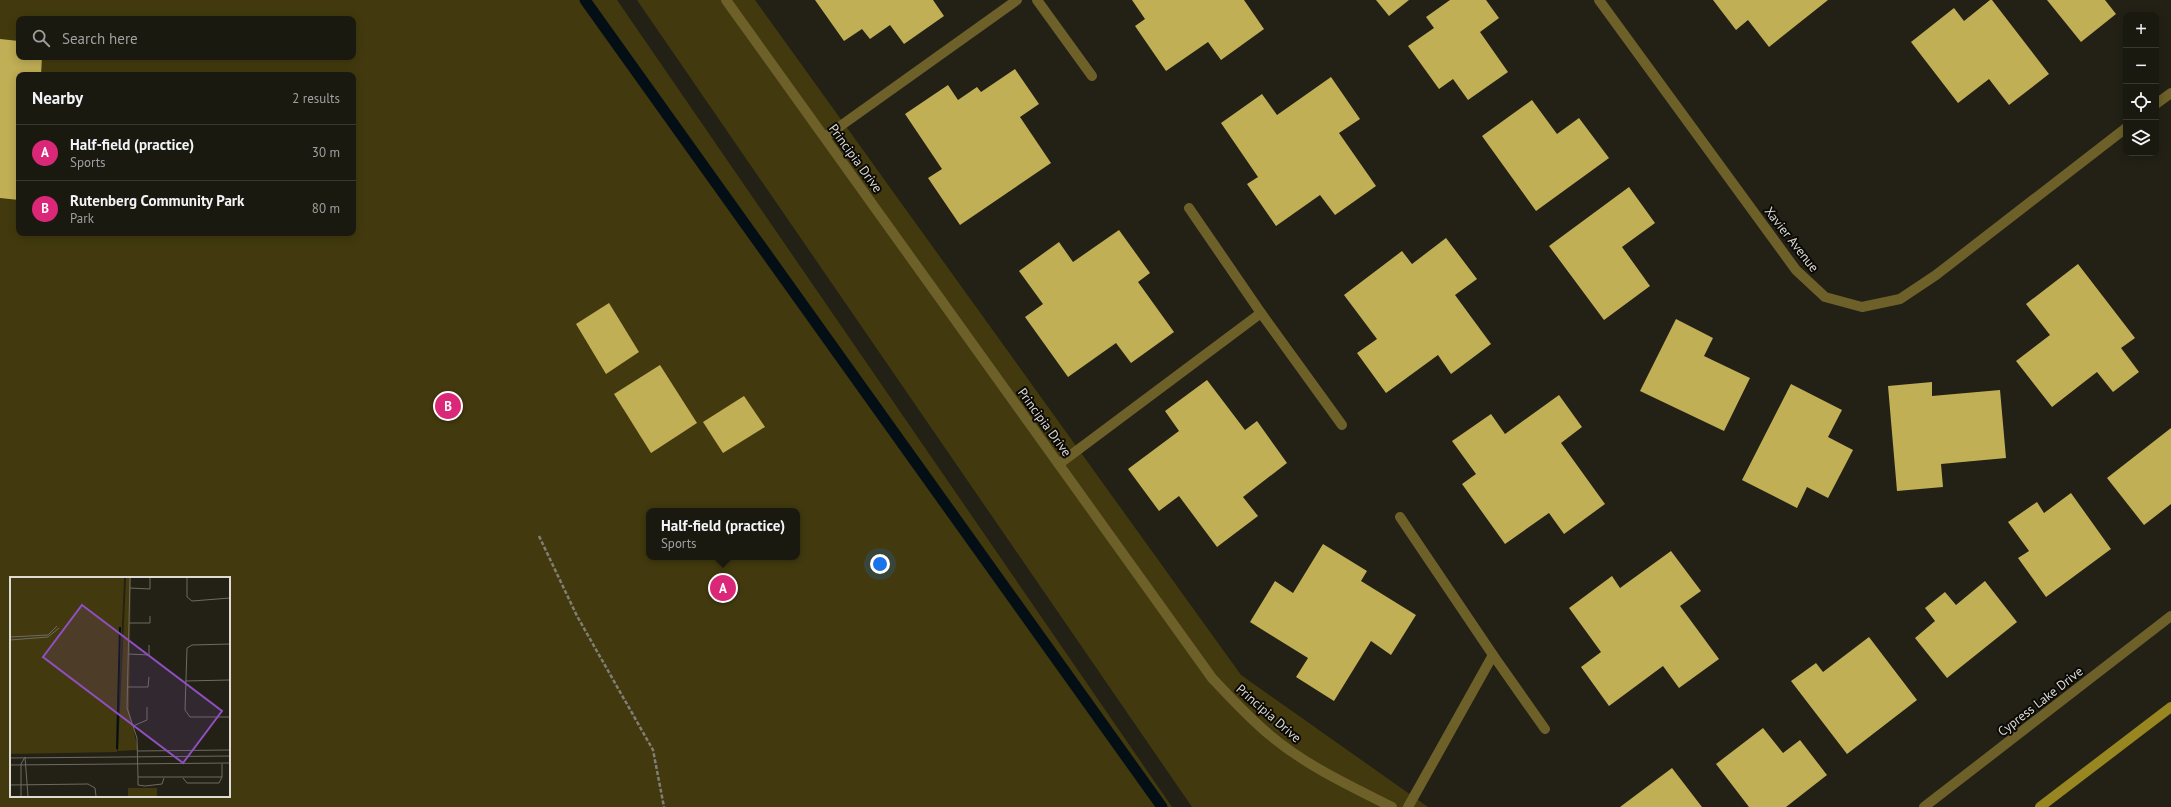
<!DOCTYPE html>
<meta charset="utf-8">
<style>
:root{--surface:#1a1910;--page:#27261e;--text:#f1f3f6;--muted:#9fa09f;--line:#383830;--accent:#db2777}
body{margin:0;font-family:"PT Sans",sans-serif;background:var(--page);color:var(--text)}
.controls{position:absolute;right:12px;top:12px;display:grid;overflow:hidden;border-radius:8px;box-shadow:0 2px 10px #0003}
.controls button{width:36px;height:36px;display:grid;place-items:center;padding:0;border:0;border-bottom:1px solid var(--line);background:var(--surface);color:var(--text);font:20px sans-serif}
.you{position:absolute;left:880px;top:564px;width:14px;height:14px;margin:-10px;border:3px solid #fff;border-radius:50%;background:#1a73e8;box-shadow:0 0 0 6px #1a73e833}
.badge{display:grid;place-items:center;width:26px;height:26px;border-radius:50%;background:var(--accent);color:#fff;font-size:13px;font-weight:700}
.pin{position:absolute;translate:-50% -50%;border:2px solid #fff;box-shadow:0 1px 4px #0006}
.popup{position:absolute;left:646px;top:508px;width:154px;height:52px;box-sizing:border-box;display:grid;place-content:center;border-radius:8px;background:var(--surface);filter:drop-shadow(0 1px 3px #0005);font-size:13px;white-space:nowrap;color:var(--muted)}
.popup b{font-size:15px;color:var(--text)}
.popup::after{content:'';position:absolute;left:50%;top:100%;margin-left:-8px;border:8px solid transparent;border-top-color:var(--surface)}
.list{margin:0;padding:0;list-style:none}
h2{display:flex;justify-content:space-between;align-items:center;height:52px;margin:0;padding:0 16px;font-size:17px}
h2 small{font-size:13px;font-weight:400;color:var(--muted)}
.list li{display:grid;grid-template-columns:26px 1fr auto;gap:12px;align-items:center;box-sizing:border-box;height:56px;padding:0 16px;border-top:1px solid var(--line)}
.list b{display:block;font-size:15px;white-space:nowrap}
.list p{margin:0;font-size:13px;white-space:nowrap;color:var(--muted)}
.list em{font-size:13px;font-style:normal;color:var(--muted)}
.icon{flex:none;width:22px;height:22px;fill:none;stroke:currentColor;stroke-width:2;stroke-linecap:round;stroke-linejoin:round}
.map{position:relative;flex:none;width:2171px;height:807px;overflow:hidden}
.search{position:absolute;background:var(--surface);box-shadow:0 2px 10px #0003;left:16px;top:16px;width:340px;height:44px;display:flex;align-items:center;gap:10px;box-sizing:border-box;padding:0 14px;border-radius:8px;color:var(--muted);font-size:15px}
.panel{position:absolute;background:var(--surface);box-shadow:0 2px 10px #0003;left:16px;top:72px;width:340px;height:164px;border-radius:8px}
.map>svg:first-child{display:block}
.green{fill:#423a0e;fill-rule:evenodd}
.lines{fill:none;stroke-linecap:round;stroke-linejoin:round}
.stream{stroke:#030f15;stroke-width:11}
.building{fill:#c1af56}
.path{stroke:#807e75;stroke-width:2.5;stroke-dasharray:4 2;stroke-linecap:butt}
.service{stroke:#6d6129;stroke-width:10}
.minor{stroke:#6d6129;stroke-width:10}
.secondary{stroke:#988621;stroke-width:10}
.labels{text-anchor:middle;stroke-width:4;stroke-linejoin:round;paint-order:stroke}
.street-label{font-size:13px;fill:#dddbd4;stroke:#0b0a06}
.inset-river{fill:none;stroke:#030f15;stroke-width:2}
.inset-road{fill:none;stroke:#6d6b62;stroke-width:1}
.view{fill:#8f4fc3;fill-opacity:0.15;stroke:#8f4fc3;stroke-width:2}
.inset-edge{fill:none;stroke:#dddbd4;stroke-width:2}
</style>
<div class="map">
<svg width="2171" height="807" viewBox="0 0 2171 807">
<rect width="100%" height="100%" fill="#232116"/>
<g class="green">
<path d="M 0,0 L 617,0 L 1172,807 L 0,807 ZM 19,19 L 353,19 L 353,57 L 19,57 ZM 19,75 L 353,75 L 353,233 L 19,233 ZM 649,511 L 797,511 L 797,557 L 649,557 ZM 11,578 L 229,578 L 229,796 L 11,796 Z"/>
<path d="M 637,0 L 755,0 L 1241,675 L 1428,807 L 1192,807 Z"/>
</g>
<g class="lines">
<path class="stream" d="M 585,0 L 1162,807"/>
</g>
<g class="building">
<path d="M 815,0 L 933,0 L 944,16 L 904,44 L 890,25 L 870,39 L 862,29 L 844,41 Z"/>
<path d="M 1132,0 L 1244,0 L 1264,29 L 1221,60 L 1208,42 L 1166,71 L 1135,26 L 1145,19 Z"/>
<path d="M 1376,0 L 1409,0 L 1389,16 Z"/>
<path d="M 1450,0 L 1486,0 L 1499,18 L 1480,32 L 1508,72 L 1468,100 L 1453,79 L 1439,89 L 1408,46 L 1434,28 L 1426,17 Z"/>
<path d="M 1713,0 L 1828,0 L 1769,47 L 1748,20 L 1736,30 Z"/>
<path d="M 1990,0 L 1992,0 L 2049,74 L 2009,105 L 1989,79 L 1958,103 L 1911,42 L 1954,8 L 1964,21 Z"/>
<path d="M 2047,0 L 2105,0 L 2116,14 L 2081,42 Z"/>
<path d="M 0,39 L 19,41 L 19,57 L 42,57 L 41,75 L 19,75 L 19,200 L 0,198 Z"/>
<path d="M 1015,69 L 1039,104 L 1020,117 L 1051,163 L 960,225 L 928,178 L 942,169 L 905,114 L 948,85 L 958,100 L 977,87 L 981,92 Z"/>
<path d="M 1331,77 L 1360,119 L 1339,133 L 1376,186 L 1335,215 L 1320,195 L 1276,226 L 1247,184 L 1258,177 L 1221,123 L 1262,94 L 1277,115 Z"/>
<path d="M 1532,100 L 1557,134 L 1579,118 L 1609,158 L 1536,211 L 1482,136 Z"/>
<path d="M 1629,187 L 1655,223 L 1622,247 L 1650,286 L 1604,320 L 1549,246 Z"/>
<path d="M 1119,230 L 1150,273 L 1138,282 L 1174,332 L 1131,363 L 1116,343 L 1068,377 L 1025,317 L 1043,304 L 1019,271 L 1059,242 L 1073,262 Z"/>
<path d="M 1446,238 L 1477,279 L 1455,295 L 1491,344 L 1451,374 L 1438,355 L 1386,393 L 1357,353 L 1377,339 L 1344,295 L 1402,251 L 1412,264 Z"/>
<path d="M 2078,264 L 2135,338 L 2121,348 L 2139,372 L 2113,392 L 2097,372 L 2052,407 L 2016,361 L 2050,335 L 2026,304 Z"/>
<path d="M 609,303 L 639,352 L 606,374 L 576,324 Z"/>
<path d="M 1676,319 L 1713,338 L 1704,356 L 1750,378 L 1724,431 L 1640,391 Z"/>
<path d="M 660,365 L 697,423 L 651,453 L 614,394 Z"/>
<path d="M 1207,380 L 1245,430 L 1257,421 L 1287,463 L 1243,497 L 1258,516 L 1217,547 L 1179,496 L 1159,511 L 1128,469 L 1179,431 L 1165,411 Z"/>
<path d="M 1932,382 L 1932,396 L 2000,390 L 2006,458 L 1941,464 L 1943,487 L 1897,491 L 1888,386 Z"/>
<path d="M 1791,384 L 1842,410 L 1828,437 L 1853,450 L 1828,498 L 1807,487 L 1797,508 L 1742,480 Z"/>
<path d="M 1559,395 L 1582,427 L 1561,443 L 1605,504 L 1564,534 L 1549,513 L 1505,544 L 1462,484 L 1476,474 L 1452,441 L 1491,414 L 1505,434 Z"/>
<path d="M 744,396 L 765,427 L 723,453 L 703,422 Z"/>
<path d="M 2171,428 L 2171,504 L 2144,525 L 2107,478 Z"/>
<path d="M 2071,493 L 2111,549 L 2046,597 L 2018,558 L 2029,551 L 2008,522 L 2037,502 L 2044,513 Z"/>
<path d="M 1323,544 L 1367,571 L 1361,581 L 1416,615 L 1391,655 L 1371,641 L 1334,701 L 1296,677 L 1308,658 L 1250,622 L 1275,581 L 1293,593 Z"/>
<path d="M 1671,551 L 1701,591 L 1680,606 L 1719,659 L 1679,688 L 1663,666 L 1609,706 L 1581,667 L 1601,652 L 1569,608 L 1612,576 L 1620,588 Z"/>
<path d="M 1985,581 L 2017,622 L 1947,678 L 1915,638 L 1935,621 L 1925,608 L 1945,592 L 1956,605 Z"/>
<path d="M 1869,637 L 1917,700 L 1847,754 L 1791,681 L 1816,663 L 1823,672 Z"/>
<path d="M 1763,728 L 1783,753 L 1800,740 L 1827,775 L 1786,807 L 1749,807 L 1716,764 Z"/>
<path d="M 1672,768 L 1702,807 L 1620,807 Z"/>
</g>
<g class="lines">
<path class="path" d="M 539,536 L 577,616 L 653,750 L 664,807"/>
<g class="service">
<path d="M 1037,0 L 1092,76"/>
<path d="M 825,137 L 1017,0"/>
<path d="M 1261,313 L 1342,425"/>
<path d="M 1059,464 L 1261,313 L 1189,208"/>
<path d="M 1400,517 L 1493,655 L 1408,807"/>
<path d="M 1493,655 L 1545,729"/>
<path d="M 1924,807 L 2171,616"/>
</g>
<g class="minor">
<path d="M 726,0 L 1212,678 C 1231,698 1249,718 1271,736 C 1307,766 1350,786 1392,807"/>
<path d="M 1599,0 L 1796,270 L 1825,297 L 1862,307 L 1900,299 L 1936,275 L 2126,128"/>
<path d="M 2156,104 L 2171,93"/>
</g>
<path class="secondary" d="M 2040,807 L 2171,707"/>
</g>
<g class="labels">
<g class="street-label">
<text transform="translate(856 158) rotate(54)" y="5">Principia Drive</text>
<text transform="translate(1792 239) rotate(52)" y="5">Xavier Avenue</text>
<text transform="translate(1045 422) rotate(54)" y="5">Principia Drive</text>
<text transform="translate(2040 701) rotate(-38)" y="5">Cypress Lake Drive</text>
<text transform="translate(1269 713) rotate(41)" y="5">Principia Drive</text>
</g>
</g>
<g transform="translate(10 577)">
<rect width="220" height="220" fill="#232116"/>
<path d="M 0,1 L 114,1 L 107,175 L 0,177 ZM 116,1 L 121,1 L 119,132 L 128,173 L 108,174 ZM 118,211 L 147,211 L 147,219 L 118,219 Z" fill="#423a0e"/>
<path class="inset-river" d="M 107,172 L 110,50"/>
<path class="inset-road" d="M 120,1 L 117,131 L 127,161 L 128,200 L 212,200 L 212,187M 177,1 L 177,20 L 182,24 L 220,21M 120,11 L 140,12 L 140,1M 119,46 L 140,46 L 140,39M 0,60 L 38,58 L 47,49M 0,63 L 38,60 L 49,51M 220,67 L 182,68 L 177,71 L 175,133 L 180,140 L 220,140M 119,77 L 139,78 L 139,68M 175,104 L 220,103M 118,110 L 138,110 L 139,100M 123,149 L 137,143 L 137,130M 127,174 L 220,173M 15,180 L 18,219M 0,181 L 220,179M 0,188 L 220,186M 128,200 L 128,208 L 135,209 L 152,207 L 154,201M 173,201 L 177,206 L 209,206 L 212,200M 0,208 L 78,207 L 85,211 L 86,219M 11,219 L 11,187 L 15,180"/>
<path class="view" d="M 72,28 L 212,134 L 173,186 L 33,80 Z"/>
<rect width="220" height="220" class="inset-edge"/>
</g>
</svg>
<div class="controls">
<button>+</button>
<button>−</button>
<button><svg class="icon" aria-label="locate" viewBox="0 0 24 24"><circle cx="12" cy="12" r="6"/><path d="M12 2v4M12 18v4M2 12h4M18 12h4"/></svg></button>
<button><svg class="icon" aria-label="layers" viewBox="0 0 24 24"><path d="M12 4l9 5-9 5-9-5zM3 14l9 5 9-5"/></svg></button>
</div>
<div class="you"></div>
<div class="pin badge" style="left:723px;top:588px">A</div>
<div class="popup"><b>Half-field (practice)</b>Sports</div>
<div class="pin badge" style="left:448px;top:406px">B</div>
<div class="search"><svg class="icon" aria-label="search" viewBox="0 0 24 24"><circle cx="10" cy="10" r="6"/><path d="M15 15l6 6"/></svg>Search here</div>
<section class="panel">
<h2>Nearby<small>2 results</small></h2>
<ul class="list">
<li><span class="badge">A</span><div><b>Half-field (practice)</b><p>Sports</p></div><em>30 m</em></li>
<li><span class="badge">B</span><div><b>Rutenberg Community Park</b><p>Park</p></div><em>80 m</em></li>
</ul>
</section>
</div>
